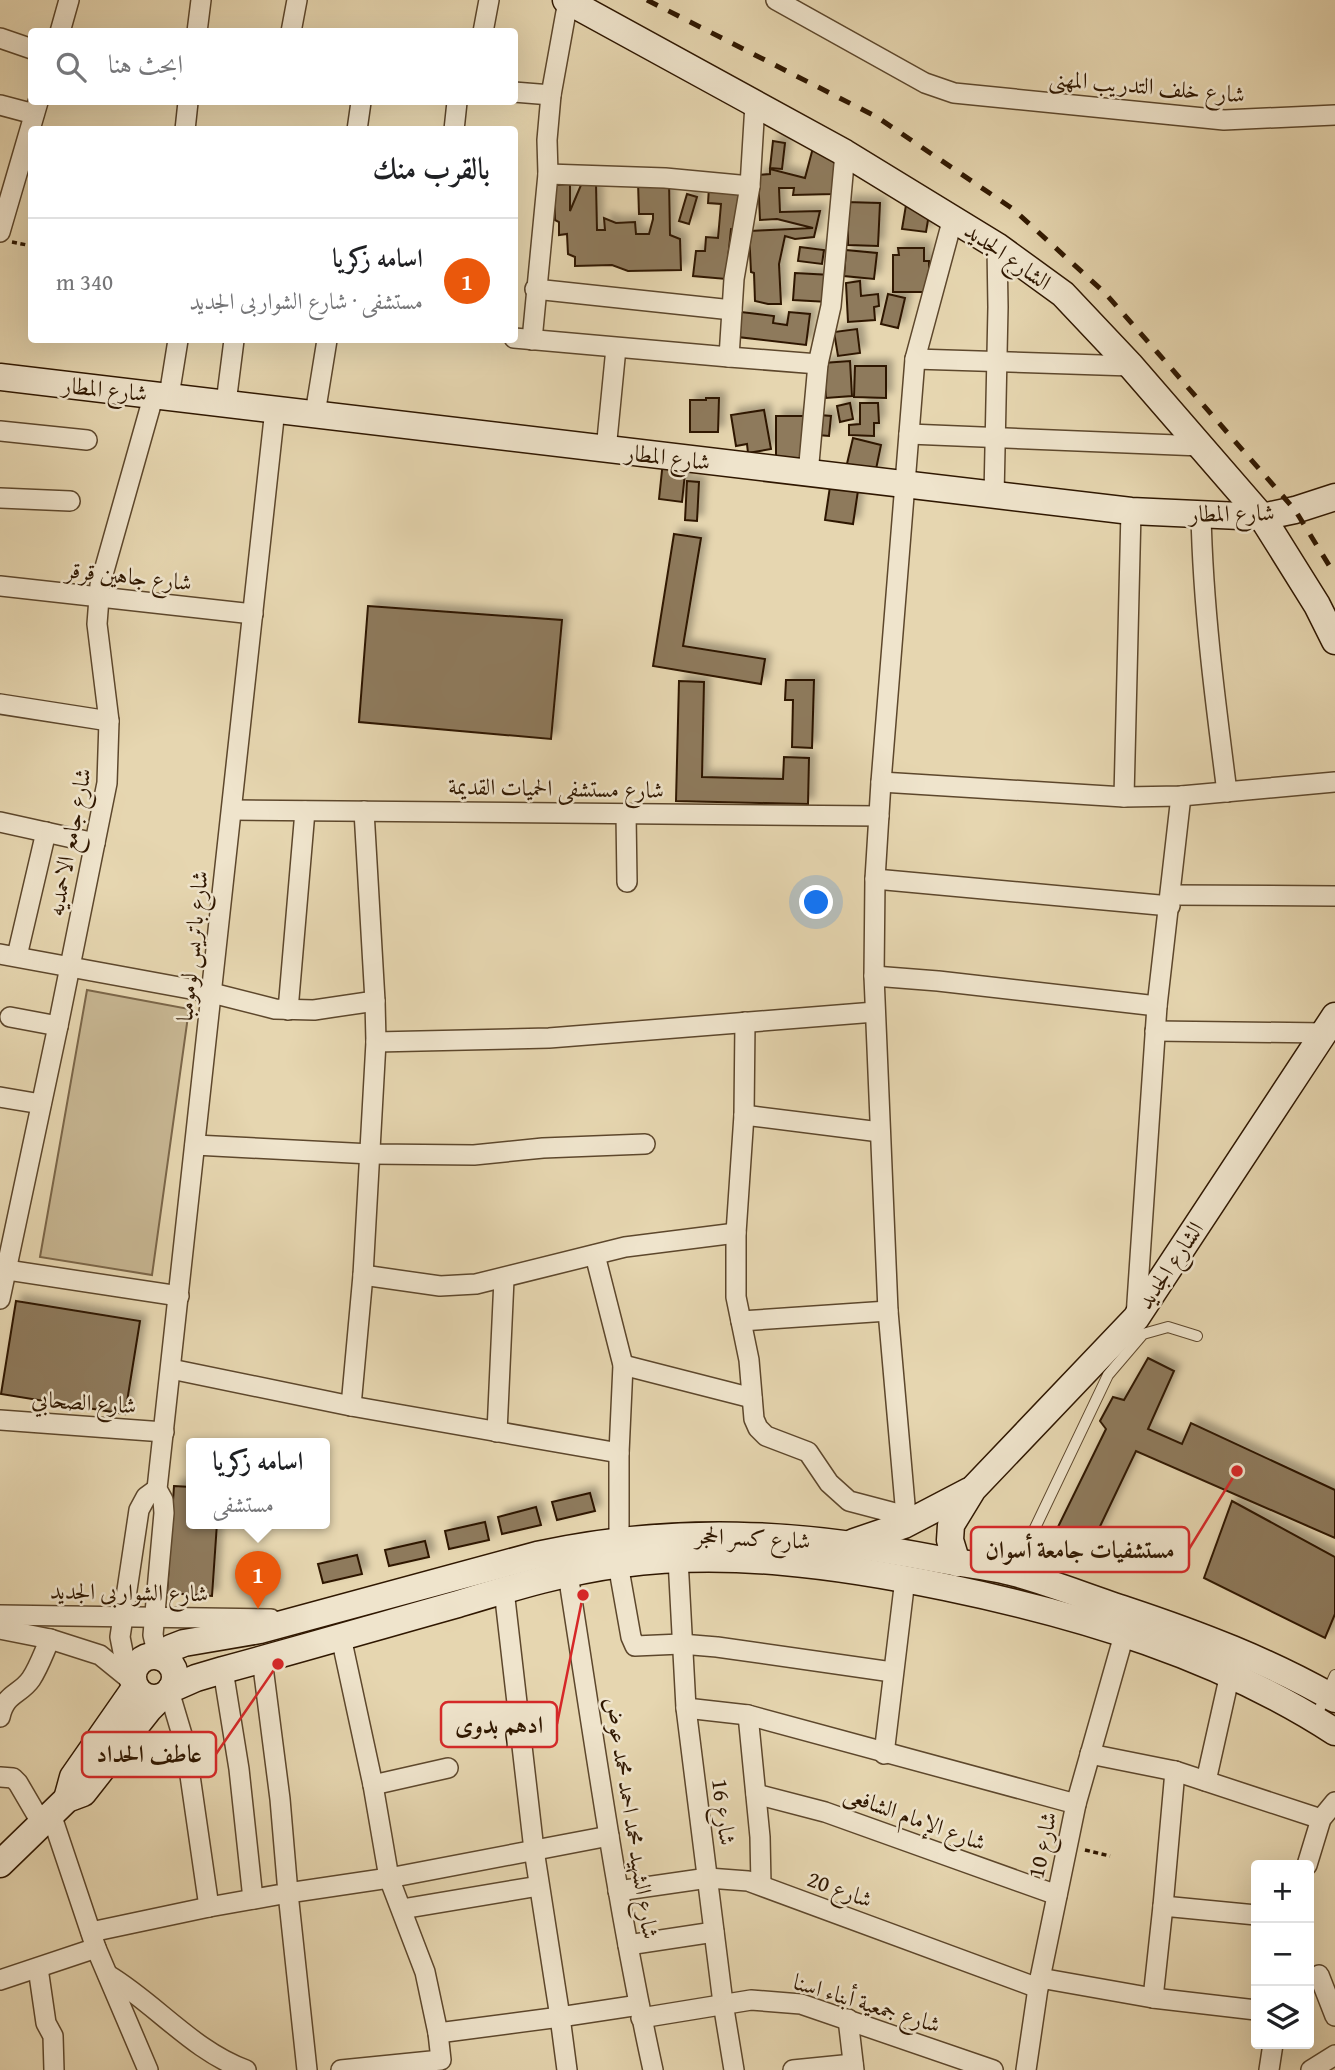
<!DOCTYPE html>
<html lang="ar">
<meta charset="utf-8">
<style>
:root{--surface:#fff;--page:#f2f2f2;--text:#202124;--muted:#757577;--line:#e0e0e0;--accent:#ea580c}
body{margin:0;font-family:"Gentium Book Plus",Amiri,serif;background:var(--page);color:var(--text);direction:rtl}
.controls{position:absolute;right:21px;bottom:21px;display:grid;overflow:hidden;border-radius:7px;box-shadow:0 7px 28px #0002}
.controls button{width:63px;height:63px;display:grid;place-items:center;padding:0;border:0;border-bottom:2px solid var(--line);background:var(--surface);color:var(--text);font:35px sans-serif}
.you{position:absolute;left:817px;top:903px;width:24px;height:24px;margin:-18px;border:5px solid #fff;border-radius:50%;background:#1a73e8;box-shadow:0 0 0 10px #1a73e833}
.badge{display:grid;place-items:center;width:46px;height:46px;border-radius:50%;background:var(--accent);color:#fff;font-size:23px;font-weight:700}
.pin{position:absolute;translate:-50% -58px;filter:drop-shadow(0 2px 4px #0008)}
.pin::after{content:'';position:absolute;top:37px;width:24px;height:21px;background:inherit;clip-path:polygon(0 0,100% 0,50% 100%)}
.popup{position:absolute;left:186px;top:1438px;width:144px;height:91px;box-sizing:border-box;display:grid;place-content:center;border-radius:7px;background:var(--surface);filter:drop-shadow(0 2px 5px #0005);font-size:23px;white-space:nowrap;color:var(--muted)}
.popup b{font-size:26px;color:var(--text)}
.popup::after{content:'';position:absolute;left:50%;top:100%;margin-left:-14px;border:14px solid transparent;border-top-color:var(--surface)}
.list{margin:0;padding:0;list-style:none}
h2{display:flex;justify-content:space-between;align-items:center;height:91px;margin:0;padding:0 28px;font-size:30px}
h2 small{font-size:23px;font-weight:400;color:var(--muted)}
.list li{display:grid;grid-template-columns:46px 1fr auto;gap:21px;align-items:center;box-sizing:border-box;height:126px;padding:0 28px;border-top:2px solid var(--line)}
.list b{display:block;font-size:26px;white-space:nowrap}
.list p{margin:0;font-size:23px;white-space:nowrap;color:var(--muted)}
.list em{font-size:23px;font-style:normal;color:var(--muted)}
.icon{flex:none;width:38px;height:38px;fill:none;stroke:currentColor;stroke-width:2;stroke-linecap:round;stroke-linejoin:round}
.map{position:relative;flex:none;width:1335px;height:2070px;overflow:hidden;direction:ltr}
.search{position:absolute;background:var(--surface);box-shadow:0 7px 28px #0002;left:28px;top:28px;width:490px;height:77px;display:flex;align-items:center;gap:18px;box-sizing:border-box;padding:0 24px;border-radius:7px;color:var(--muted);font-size:26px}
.panel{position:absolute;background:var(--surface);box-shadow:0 7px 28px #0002;left:28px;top:126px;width:490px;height:217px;border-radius:7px;direction:rtl}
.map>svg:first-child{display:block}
.green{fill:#c7b692;stroke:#7b6649;stroke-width:2}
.building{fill:#8e7a5c;stroke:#2f1700;stroke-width:2;filter:url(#shadow)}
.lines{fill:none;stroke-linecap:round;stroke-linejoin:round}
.lane-casing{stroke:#5d472c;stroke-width:12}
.street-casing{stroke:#5d472c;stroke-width:22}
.secondary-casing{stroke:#2f1700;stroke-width:29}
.path{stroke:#2f1700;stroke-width:3.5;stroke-dasharray:5 3.5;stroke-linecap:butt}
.lane{stroke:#efe4cc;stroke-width:10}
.street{stroke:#efe4cc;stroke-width:19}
.secondary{stroke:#efe4cc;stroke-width:26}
.rail{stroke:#2f1700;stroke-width:5;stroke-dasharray:12 12;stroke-linecap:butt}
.labels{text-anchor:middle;stroke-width:5;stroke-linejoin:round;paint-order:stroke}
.street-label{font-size:23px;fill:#2f1700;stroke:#efe4cc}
.leader{fill:none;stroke:#d62828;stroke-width:2.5}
.callout-dot{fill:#d62828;stroke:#efe4cc;stroke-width:2.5}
.callout{fill:#efe4cc;stroke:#d62828;stroke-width:2.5}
.callout-label{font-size:24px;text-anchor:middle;font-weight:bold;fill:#2f1700}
</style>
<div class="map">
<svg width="1335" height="2070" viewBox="0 0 1335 2070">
<defs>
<filter id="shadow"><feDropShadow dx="6" dy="-6" stdDeviation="3.5" flood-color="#0004"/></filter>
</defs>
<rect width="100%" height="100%" fill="#e6d6b0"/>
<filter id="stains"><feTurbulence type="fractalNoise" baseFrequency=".00286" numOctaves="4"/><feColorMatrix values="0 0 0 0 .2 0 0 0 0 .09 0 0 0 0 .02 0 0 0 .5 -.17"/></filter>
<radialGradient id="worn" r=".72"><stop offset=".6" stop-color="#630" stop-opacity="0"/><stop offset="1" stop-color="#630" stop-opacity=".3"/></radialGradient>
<path class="green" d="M 87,990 L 189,1009 L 152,1275 L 40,1257 Z"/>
<g class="building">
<path d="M 773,141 L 785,143 L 782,169 L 770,168 Z"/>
<path d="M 814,144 L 842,158 L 833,194 L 793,195 L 794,188 L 779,188 L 780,212 L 820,211 L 814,237 L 795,239 L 785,236 L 779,264 L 781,304 L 768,304 L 755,301 L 754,273 L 751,272 L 749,231 L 813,228 L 777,219 L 760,220 L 758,175 L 770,174 L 770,169 L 805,178 Z"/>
<path d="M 669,181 L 670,235 L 680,239 L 681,270 L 628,271 L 612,265 L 575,266 L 575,257 L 568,254 L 567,234 L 559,235 L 559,222 L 555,220 L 554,185 L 570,184 L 570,211 L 581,185 L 596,184 L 597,230 L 605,230 L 604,218 L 616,223 L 635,222 L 636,234 L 649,234 L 653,219 L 653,214 L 639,214 L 638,182 Z"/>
<path d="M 709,187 L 744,190 L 740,230 L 731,229 L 726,279 L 693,276 L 696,251 L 705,251 L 706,237 L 718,238 L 721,204 L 708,203 Z"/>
<path d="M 687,194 L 697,197 L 689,224 L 679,221 Z"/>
<path d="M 846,202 L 880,203 L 878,246 L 848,245 L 848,229 L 845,229 Z"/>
<path d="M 906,205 L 930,208 L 926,232 L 902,229 Z"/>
<path d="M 800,247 L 824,250 L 822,264 L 798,261 Z"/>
<path d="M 898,248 L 924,248 L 924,261 L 929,261 L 929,292 L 893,292 L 893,255 L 899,255 Z"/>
<path d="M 846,250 L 877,253 L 874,279 L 844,276 Z"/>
<path d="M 795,273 L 831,275 L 828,302 L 793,300 Z"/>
<path d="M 860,281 L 861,296 L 878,294 L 879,306 L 874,307 L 875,320 L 848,322 L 846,283 Z"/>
<path d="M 888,294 L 905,298 L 898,328 L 881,324 Z"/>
<path d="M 741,312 L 774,316 L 773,323 L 787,325 L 789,312 L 810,314 L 806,345 L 738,337 Z"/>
<path d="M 857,329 L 860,353 L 838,356 L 834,332 Z"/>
<path d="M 850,361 L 852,396 L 826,398 L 823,363 Z"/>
<path d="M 855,366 L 886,366 L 886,398 L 854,397 Z"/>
<path d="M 706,398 L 719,398 L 718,432 L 690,432 L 690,400 L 706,400 Z"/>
<path d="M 850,403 L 853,419 L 840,422 L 837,406 Z"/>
<path d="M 860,403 L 878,403 L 879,423 L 874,423 L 874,436 L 849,435 L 849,425 L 860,424 Z"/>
<path d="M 764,410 L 771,449 L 748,453 L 747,444 L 736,446 L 731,415 Z"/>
<path d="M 820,415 L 831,416 L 829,436 L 818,435 Z"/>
<rect x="776" y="416" width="30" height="42"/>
<path d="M 853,438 L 881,445 L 875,474 L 846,468 Z"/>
<path d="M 663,461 L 686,463 L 682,502 L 659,499 Z"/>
<path d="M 831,480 L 859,484 L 853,524 L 825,520 Z"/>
<path d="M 687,481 L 699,482 L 697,521 L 685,520 Z"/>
<path d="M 674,534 L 701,538 L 683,646 L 765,659 L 761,684 L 653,666 Z"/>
<path d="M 368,606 L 562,620 L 551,739 L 359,722 Z"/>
<path d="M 786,680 L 814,680 L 812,748 L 792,747 L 793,700 L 785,700 Z"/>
<path d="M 679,681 L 704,682 L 702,777 L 783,779 L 784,757 L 809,758 L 808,804 L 676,801 Z"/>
<path d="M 16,1301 L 140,1321 L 125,1414 L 1,1394 Z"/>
<path d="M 1148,1358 L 1174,1371 L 1148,1429 L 1182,1444 L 1191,1423 L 1335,1490 L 1335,1538 L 1136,1451 L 1093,1541 L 1084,1548 L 1062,1537 L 1057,1529 L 1106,1429 L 1100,1421 L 1113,1397 L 1124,1400 Z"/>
<path d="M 174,1486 L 191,1487 L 191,1523 L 217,1523 L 212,1596 L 167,1593 Z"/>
<path d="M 590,1493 L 595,1511 L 557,1520 L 552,1502 Z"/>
<path d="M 1232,1501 L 1335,1557 L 1335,1614 L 1325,1638 L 1204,1578 Z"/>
<path d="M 536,1507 L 541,1525 L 502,1534 L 498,1517 Z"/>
<path d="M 485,1522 L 489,1540 L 449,1549 L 445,1531 Z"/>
<path d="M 425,1541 L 429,1557 L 389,1566 L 385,1550 Z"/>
<path d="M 357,1555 L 362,1574 L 323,1583 L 318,1564 Z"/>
</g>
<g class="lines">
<defs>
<g id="lane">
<path d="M 1014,1572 L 1108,1375 L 1143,1334 L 1168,1327 L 1197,1336"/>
<path d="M 1315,1719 L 1335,1675"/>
</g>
<g id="street">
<path d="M 776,0 L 925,83 L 954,93 L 1224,120 L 1335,115"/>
<path d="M 60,32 L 69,0"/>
<path d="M 197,32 L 201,0"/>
<path d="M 291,32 L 297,0"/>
<path d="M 483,32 L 489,0"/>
<path d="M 0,38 L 32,49"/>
<path d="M 514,92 L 551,95"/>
<path d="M 0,105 L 34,114"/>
<path d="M 185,130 L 188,102"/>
<path d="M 357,130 L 361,102"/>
<path d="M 454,130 L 457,102"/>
<path d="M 548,174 L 665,178 L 750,186"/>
<path d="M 0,232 L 38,102"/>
<path d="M 535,289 L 732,310"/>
<path d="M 514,338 L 729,357 L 734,279 L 750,186 L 755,104"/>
<path d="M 532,340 L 548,174 L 547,140 L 551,95 L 568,1"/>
<path d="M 729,357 L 818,364"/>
<path d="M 915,359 L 1131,366"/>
<path d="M 169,396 L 178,340"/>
<path d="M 226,403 L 234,340"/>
<path d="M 315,414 L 327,340"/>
<path d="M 0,431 L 87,440"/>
<path d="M 909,434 L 1201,446"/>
<path d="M 606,450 L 616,348"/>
<path d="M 808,474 L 818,364 L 831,306 L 845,153"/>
<path d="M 994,496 L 998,307 L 997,246"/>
<path d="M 0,498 L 70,501"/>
<path d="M 1201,514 C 1203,608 1215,699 1227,792"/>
<path d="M 0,586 L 253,614"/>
<path d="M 0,704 L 109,721"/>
<path d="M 881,782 L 1124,797 L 1181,796 L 1335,782"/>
<path d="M 1124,797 L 1131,511"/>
<path d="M 232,810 L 879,816"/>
<path d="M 626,814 L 627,882"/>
<path d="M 0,822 L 95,843"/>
<path d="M 875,879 L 1170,906"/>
<path d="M 1171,895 L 1335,896"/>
<path d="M 0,954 L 212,993 L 275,1009 L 314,1010 L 375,1001"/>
<path d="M 17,956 L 46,832"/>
<path d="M 874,976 L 938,981 L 1157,1006"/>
<path d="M 288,1010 L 305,811"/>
<path d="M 10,1017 L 58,1026"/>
<path d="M 745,1022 L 744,1115 L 736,1233 L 736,1297 L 749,1360 L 754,1419 L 758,1428 L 766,1436 L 808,1452 L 829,1483 L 849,1501 L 906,1516"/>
<path d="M 1155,1031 L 1325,1033"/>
<path d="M 376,1042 L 549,1038 L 875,1012"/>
<path d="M 0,1097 L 41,1104"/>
<path d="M 744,1115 L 880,1132"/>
<path d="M 195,1145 L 371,1154 L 474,1155 L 543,1148 L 645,1144"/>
<path d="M 595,1255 L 623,1365 L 619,1453 L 619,1540"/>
<path d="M 0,1269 L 179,1296"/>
<path d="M 363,1275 L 440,1286 L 476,1284 L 625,1247 L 736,1233"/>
<path d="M 0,1299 L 58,1026 L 107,783 L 109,721 L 97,624 L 100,585 L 154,394"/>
<path d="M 1136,1317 L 1157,1006 L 1181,796"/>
<path d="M 741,1321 L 888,1311"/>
<path d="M 623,1365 L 752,1398"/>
<path d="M 171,1369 L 351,1406 L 619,1453"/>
<path d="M 351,1406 L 363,1275 L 376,1042 L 375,1001 L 364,811"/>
<path d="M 0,1420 L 164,1432"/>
<path d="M 497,1432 L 504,1279"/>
<path d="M 918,1518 L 906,1516 L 888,1311 L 874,976 L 875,879 L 881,782 L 915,359 L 953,218"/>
<path d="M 678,1559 L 686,1708 L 723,2003 L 734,2070"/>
<path d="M 618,1564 L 631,1637 L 635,1646 L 681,1644 L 717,1647 L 892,1672"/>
<path d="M 568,1574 C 594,1739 617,1906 653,2070"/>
<path d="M 504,1590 L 534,1850 L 560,2017 L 639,2005"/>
<path d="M 0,1615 L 271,1619"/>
<path d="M 0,1629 L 50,1639 L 100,1655 L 132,1681"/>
<path d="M 341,1637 L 373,1785 L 389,1878 L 425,1972 L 438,2033 L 441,2060 L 341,2070"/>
<path d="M 158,1656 L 153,1635 L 164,1513 L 163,1500 L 157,1489 L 275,409"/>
<path d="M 133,1670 L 124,1657 L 120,1637 L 139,1510 L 146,1497 L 157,1489"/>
<path d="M 223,1670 L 239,1769 L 253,1899"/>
<path d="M 169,1691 L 186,1748 L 209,1907"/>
<path d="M 686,1708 L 748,1715 L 1076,1804"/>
<path d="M 748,1715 L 760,1837 L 761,1885"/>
<path d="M 0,1717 C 5,1693 20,1695 31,1679 C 39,1667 44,1652 50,1639"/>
<path d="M 884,1754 L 905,1579"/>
<path d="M 1090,1754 L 1175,1771 L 1321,1819"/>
<path d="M 0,1777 L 13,1778 L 18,1783 L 42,1824"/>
<path d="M 1206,1781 L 1230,1674"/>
<path d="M 373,1785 L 448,1768"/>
<path d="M 756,1794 L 825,1812 L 1057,1895"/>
<path d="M 51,1814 L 96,1948 L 148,2070"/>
<path d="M 1307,1865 L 1321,1819 L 1335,1802"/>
<path d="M 618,1891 L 708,1878 L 748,1881 L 1038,1988"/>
<path d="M 1163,1906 L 1175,1771"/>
<path d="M 402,1909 L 539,1886"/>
<path d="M 91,1932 L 209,1907 L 288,1893 L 280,1799 L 262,1659"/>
<path d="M 628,1945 L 714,1932"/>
<path d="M 38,1968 L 46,2023 L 53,2036 L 54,2070"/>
<path d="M 108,1975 C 155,2003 193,2051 246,2070"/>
<path d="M 1319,1975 L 1335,2016"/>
<path d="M 1040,1978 L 1153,1998 L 1256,2010"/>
<path d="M 0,1980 L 96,1948"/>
<path d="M 1153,1998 L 1163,1906 L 1256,1915"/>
<path d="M 641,2018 L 751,2000 L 801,2004 L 993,2070"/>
<path d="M 848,2019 L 854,2070"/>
<path d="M 438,2033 L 560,2017 L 567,2070"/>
<path d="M 307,2070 L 288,1893 L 389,1878 L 609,1836"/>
<path d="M 793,2070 L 853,2064"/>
<path d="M 1026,2070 L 1038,1988 L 1076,1804 L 1124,1635"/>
<path d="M 1269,2070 L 1273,2044"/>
<path d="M 1311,2070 L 1335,2055"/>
</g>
<g id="secondary">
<path d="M 566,0 L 845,153 L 997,246 L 1063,294 L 1131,366 L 1262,517 L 1317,605 L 1335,641"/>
<path d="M 0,377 L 1131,511 L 1262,517 L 1295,510 L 1335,497"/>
<path d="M 854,1542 L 904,1525 L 969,1491"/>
<path d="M 957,1563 L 950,1540 L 951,1525 L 973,1489 L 1136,1318 L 1335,1016"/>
<circle cx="154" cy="1677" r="21"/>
<path d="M 161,1657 L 171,1648 L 184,1643 L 260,1630 L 537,1555 C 676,1525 798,1532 937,1559 C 962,1564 990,1566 1015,1573 C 1052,1583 1089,1598 1126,1610 C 1198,1634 1269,1661 1335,1699"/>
<path d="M 171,1689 L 196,1678 L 223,1670 C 301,1649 379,1626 458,1604 C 511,1588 566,1571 621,1564 C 730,1550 838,1565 945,1587 C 1080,1615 1218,1656 1335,1732"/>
<path d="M 67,1799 L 73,1777 L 135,1688"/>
<path d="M 0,1864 L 67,1799 L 83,1793 L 149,1709 L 161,1697"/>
</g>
</defs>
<use href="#lane" class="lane-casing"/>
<use href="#street" class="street-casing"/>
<use href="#secondary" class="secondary-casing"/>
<g class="path">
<path d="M 12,242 L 32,246"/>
<path d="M 1085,1850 L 1110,1856"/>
</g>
<use href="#lane" class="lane"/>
<use href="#street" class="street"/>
<use href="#secondary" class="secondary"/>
<path class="rail" d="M 647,0 L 877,117 L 1013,209 L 1105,293 L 1157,352 L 1295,510 L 1335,575"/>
</g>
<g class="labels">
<g class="street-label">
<text transform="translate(1147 86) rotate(5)" y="8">شارع خلف التدريب المهنى</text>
<text transform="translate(1008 256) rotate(35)" y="8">الشارع الجديد</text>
<text transform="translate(105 389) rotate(6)" y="8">شارع المطار</text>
<text transform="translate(668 457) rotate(7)" y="8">شارع المطار</text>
<text transform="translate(1232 513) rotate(-1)" y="8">شارع المطار</text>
<text transform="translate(129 576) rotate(6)" y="8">شارع جاهين قرقر</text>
<text transform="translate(556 788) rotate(1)" y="8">شارع مستشفى الحميات القديمة</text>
<text transform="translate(69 842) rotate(-79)" y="8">شارع جامع الاحمديه</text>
<text transform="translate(192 946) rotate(-84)" y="8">شارع باتريس لومومبا</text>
<text transform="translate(1170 1265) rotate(-56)" y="8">الشارع الجديد</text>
<text transform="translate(84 1402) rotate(4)" y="8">شارع الصحابي</text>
<text transform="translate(753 1538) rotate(3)" y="8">شارع كسر الحجر</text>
<text transform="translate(129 1592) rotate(1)" y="8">شارع الشواربى الجديد</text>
<text transform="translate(724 1812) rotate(83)" y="8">شارع 16</text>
<text transform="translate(632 1818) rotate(81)" y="8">شارع الشهيد محمد احمد محمد عوض</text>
<text transform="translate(915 1818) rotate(20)" y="8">شارع الإمام الشافعى</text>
<text transform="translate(1042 1845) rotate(-78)" y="8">شارع 10</text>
<text transform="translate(840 1889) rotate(20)" y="8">شارع 20</text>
<text transform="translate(867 2003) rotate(17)" y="8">شارع جمعية أبناء اسنا</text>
</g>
</g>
<path class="leader" d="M1237 1471L1189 1549M583 1595L557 1724M278 1664L216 1754"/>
<g class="callout-dot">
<circle cx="1237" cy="1471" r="7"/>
<circle cx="583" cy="1595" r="7"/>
<circle cx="278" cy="1664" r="7"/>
</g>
<g class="callout">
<rect x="971" y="1527" width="218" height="45" rx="7"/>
<rect x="441" y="1702" width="116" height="45" rx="7"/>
<rect x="82" y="1732" width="134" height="45" rx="7"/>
</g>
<g class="callout-label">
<text x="1080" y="1558">مستشفيات جامعة أسوان</text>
<text x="499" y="1733">ادهم بدوى</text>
<text x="149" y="1762">عاطف الحداد</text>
</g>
<rect width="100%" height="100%" filter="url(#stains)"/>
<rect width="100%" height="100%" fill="url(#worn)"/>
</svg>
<div class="controls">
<button>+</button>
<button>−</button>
<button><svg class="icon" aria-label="layers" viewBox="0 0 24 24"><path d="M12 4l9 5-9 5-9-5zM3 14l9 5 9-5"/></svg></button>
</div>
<div class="you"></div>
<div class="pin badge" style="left:258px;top:1609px">1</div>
<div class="popup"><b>اسامه زكريا</b>مستشفى</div>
<div class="search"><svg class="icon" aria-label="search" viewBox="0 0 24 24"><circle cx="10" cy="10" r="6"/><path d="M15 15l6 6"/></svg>ابحث هنا</div>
<section class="panel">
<h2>بالقرب منك<small></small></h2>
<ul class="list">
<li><span class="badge">1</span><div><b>اسامه زكريا</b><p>مستشفى · شارع الشواربى الجديد</p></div><em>340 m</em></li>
</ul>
</section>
</div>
